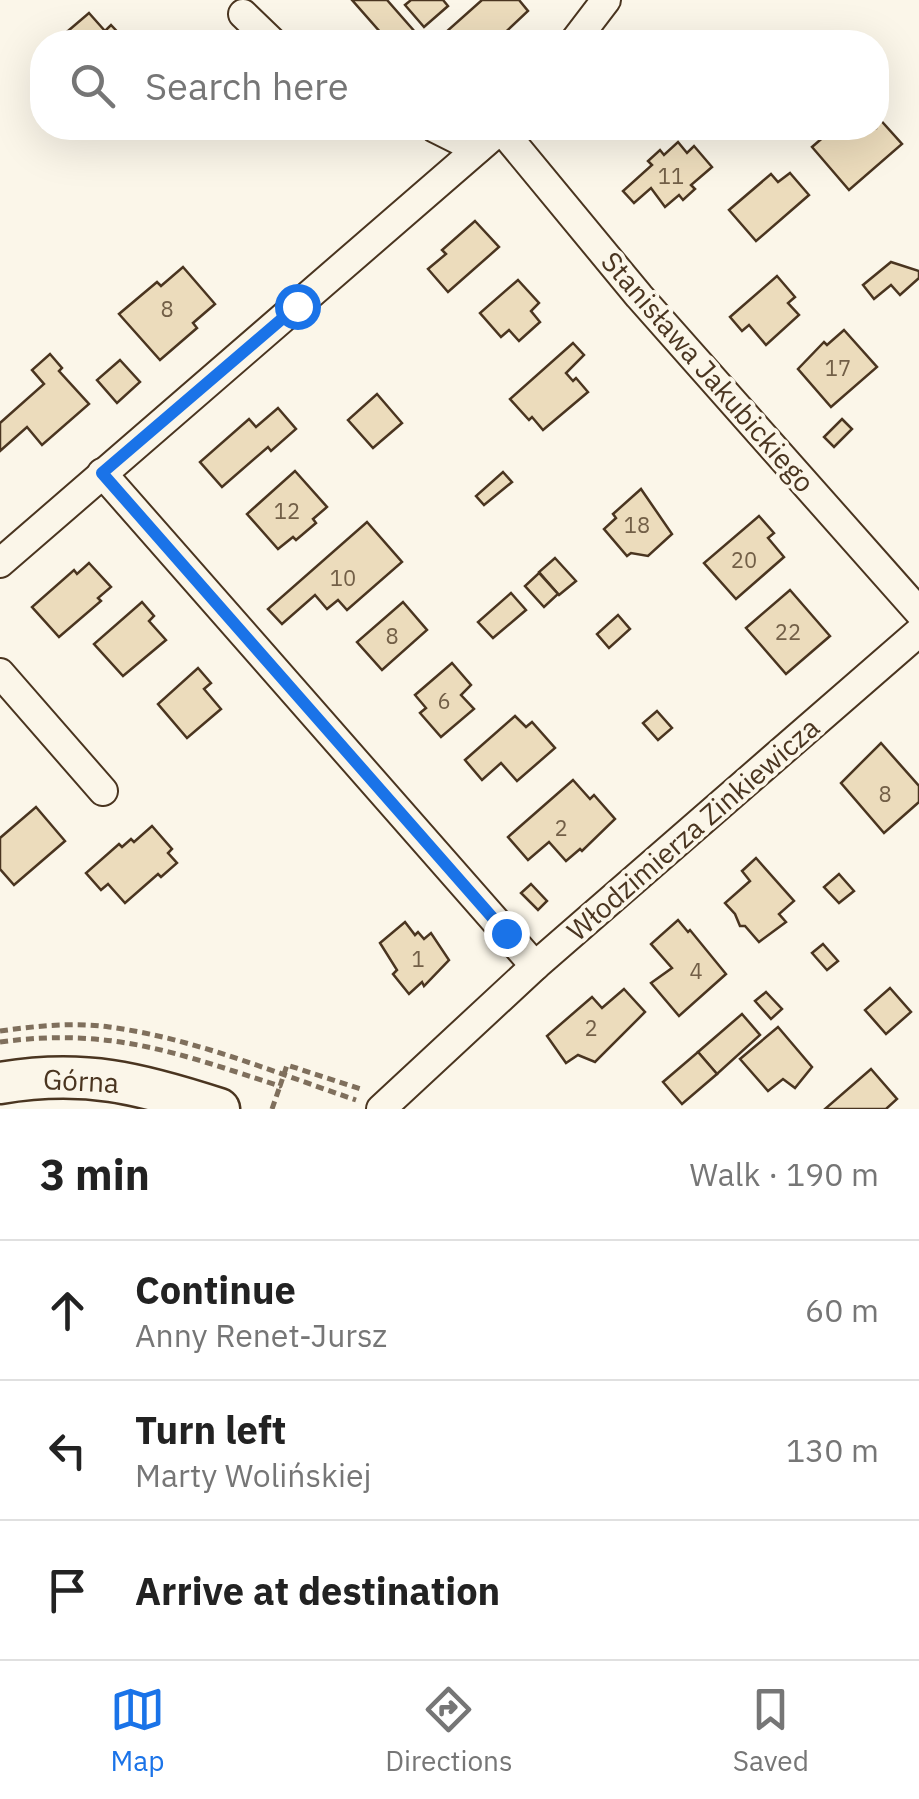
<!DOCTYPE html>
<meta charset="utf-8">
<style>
:root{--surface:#fff;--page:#f2f2f2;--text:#222;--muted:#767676;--line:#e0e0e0;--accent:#1a73e8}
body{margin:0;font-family:"IBM Plex Sans",sans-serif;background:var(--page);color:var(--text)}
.stop{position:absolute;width:30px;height:30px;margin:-22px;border:8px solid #1a73e8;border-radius:50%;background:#fff}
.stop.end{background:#1a73e8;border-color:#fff;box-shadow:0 2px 10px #0008}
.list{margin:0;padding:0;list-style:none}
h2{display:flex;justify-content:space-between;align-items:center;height:130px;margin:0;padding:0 40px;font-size:42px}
h2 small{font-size:32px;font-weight:400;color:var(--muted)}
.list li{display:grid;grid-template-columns:65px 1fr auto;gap:30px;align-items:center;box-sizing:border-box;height:140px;padding:0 40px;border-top:2px solid var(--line)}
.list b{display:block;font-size:38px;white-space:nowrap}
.list p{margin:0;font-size:32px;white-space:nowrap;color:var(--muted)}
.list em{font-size:32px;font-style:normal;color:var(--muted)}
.icon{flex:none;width:55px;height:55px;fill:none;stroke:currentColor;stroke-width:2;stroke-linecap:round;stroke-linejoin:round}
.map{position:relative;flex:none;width:919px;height:1109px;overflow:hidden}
.search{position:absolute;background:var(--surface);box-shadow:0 10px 40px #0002;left:30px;right:30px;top:30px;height:110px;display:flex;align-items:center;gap:25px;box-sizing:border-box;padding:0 35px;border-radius:40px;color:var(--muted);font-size:38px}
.sheet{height:550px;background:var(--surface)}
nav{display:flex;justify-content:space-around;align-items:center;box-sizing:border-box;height:140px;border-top:2px solid var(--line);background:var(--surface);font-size:28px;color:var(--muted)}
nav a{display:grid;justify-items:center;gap:5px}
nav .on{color:var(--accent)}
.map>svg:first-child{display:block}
.building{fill:#ecdcbc;stroke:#4a3520;stroke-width:2.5}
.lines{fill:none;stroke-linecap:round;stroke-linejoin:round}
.street-casing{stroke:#4a3520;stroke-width:32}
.secondary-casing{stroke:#4a3520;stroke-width:45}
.path{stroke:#7f6f5c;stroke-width:5;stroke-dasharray:8 5;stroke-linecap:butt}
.street{stroke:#fbf6e9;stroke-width:28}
.secondary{stroke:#fbf6e9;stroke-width:40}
.route{stroke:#1a73e8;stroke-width:12}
.labels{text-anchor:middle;stroke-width:8;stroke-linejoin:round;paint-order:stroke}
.number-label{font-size:22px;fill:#725f47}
.street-label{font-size:28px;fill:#4a3520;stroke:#fbf6e9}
</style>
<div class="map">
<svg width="919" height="1109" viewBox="0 0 919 1109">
<rect width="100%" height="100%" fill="#fbf6e9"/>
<g class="building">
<path d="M 352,0 L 387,0 L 416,33 L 405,42 L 389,42 Z"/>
<path d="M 411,0 L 443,0 L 448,6 L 424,27 L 405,5 Z"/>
<path d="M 482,0 L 519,0 L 528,11 L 495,42 L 455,42 L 446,32 Z"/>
<path d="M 89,13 L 105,31 L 111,25 L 127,42 L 55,42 Z"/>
<path d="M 876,115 L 902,144 L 849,190 L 812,147 L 834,128 L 876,128 Z"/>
<path d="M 678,142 L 687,153 L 694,146 L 712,167 L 691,185 L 695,189 L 683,200 L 679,195 L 665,207 L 651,188 L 634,203 L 623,191 L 652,165 L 648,161 L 660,150 L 664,155 Z"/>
<path d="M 790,173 L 809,195 L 756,241 L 729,210 L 771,174 L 778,182 Z"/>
<path d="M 475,221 L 499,247 L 448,292 L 428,269 L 446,254 L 442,250 Z"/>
<path d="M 891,262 L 919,271 L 919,278 L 900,295 L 891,285 L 874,299 L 863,285 Z"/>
<path d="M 183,267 L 215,304 L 193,323 L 197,328 L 160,360 L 119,314 L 157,282 L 161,286 Z"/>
<path d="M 777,276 L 795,297 L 788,303 L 799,315 L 766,345 L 749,325 L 742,331 L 730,317 Z"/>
<path d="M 518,280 L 539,303 L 531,311 L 540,322 L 519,341 L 509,330 L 501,337 L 480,313 Z"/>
<path d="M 844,330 L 877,367 L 831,407 L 798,369 L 824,342 L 827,345 Z"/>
<path d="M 573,343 L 584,355 L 566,373 L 573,381 L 576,378 L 588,392 L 543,430 L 532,417 L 529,420 L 510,399 Z"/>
<path d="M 50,354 L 62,368 L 59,371 L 89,404 L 42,445 L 27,427 L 0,451 L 0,423 L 44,384 L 32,370 Z"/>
<path d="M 120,360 L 140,382 L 117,403 L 97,380 Z"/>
<path d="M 377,394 L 402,423 L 373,448 L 348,420 Z"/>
<path d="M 278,408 L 296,429 L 271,451 L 268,447 L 222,487 L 200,462 L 249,419 L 256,427 Z"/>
<path d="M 842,419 L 852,429 L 834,447 L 824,437 Z"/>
<path d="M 295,471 L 327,507 L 313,519 L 316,523 L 296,540 L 293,537 L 278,549 L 247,514 Z"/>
<path d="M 503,472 L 512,482 L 484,505 L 476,496 Z"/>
<path d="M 641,489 L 672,534 L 648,556 L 631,553 L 627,556 L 604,529 L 616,518 L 613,514 Z"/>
<path d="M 759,516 L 774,533 L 768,538 L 784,557 L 736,599 L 704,563 Z"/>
<path d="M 367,522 L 402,562 L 347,610 L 338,600 L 327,609 L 315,595 L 282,624 L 268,609 Z"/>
<path d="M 555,558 L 576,581 L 559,595 L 539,572 Z"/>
<path d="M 89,563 L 111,587 L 98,598 L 101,601 L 59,637 L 32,607 L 74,570 L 77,574 Z"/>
<path d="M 539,573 L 558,594 L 544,607 L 525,586 Z"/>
<path d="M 790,590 L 830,636 L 786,674 L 746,628 Z"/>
<path d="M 511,593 L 526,610 L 493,638 L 478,622 Z"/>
<path d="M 142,602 L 154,616 L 149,621 L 166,640 L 123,676 L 94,644 Z"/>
<path d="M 403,602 L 427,630 L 382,670 L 357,642 Z"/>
<path d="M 618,615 L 630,629 L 609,648 L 597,634 Z"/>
<path d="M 452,663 L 471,685 L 461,695 L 474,709 L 441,737 L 420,713 L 426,708 L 415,695 Z"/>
<path d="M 198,668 L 211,683 L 204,689 L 221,709 L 187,738 L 158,704 Z"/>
<path d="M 657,711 L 672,728 L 658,740 L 643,723 Z"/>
<path d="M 515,716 L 526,727 L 532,722 L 555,748 L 517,781 L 501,763 L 482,780 L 465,760 Z"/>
<path d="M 881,743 L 919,786 L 919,802 L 884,833 L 841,783 Z"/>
<path d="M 573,780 L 590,799 L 594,795 L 615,819 L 582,851 L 580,849 L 566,861 L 549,842 L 528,860 L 508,837 Z"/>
<path d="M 36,807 L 65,841 L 14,885 L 0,869 L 0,838 Z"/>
<path d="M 152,826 L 172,849 L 168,853 L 177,863 L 161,877 L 158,874 L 125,903 L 108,884 L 101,890 L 86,873 L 119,844 L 122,847 L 131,839 L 134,842 Z"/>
<path d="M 756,858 L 794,901 L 779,914 L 786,922 L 759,942 L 745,926 L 740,926 L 735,914 L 725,903 L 750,881 L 742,871 Z"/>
<path d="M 839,874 L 854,891 L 839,903 L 824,887 Z"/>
<path d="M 531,884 L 547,901 L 538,910 L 521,893 Z"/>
<path d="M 678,920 L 688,932 L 690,930 L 726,974 L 679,1016 L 651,983 L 672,968 L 651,944 Z"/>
<path d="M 405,922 L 415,935 L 418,932 L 424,939 L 431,933 L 449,960 L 424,986 L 422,982 L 409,994 L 393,974 L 397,970 L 380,943 Z"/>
<path d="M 823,944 L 838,961 L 827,970 L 812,953 Z"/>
<path d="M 890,988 L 911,1012 L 886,1034 L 865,1010 Z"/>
<path d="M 624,989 L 645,1012 L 595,1062 L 578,1055 L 566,1063 L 547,1036 L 592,997 L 602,1008 Z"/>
<path d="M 766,992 L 782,1009 L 771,1019 L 755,1001 Z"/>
<path d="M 742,1014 L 760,1035 L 717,1074 L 698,1052 Z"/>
<path d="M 778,1027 L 812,1067 L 795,1088 L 783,1079 L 768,1091 L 740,1059 Z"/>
<path d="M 698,1052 L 717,1074 L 682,1104 L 663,1082 Z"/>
<path d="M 871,1069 L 897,1099 L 886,1109 L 825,1109 Z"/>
</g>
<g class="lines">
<defs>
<g id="street">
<path d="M 243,14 L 272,42"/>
<path d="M 574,42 L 606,0"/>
<path d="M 435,128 L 477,149"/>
<path d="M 501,129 L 639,296 L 919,612"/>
<path d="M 102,473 L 535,966"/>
<path d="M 0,563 L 502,128"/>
<path d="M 0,673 L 103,791"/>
<path d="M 381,1109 L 535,966 L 919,632"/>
</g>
<path id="secondary" d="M 0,1083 C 84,1069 139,1083 219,1109"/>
</defs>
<use href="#street" class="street-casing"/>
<use href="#secondary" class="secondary-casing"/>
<g class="path">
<path d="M 0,1031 C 36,1026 73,1022 109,1027 C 193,1038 276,1073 356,1100"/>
<path d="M 0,1042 C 111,1027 177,1053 280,1086 L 287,1065 L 361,1089"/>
<path d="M 272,1109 L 280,1086"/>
</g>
<use href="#street" class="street"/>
<use href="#secondary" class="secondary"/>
</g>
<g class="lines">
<path class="route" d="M 297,306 L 102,473 L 506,933"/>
</g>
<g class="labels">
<g class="number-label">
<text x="671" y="184">11</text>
<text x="167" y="317">8</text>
<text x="838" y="376">17</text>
<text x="287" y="519">12</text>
<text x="637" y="533">18</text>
<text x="744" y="568">20</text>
<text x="343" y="586">10</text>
<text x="788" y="640">22</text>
<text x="392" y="644">8</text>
<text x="444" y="709">6</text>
<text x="885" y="802">8</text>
<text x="561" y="836">2</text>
<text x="418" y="967">1</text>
<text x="696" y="979">4</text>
<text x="591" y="1036">2</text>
</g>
<g class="street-label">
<text transform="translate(708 372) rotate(49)" y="10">Stanisława Jakubickiego</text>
<text transform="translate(693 829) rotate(-41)" y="10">Włodzimierza Zinkiewicza</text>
<text transform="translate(81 1081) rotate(3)" y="10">Górna</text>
</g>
</g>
</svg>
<div class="stop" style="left:297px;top:306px"></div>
<div class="stop end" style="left:506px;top:933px"></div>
<div class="search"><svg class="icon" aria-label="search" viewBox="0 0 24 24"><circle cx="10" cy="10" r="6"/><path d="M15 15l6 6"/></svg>Search here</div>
</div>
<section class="sheet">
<h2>3 min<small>Walk · 190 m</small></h2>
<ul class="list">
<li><svg class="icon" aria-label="ahead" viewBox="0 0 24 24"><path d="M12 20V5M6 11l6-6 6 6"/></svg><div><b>Continue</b><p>Anny Renet-Jursz</p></div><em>60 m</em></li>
<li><svg class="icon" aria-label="left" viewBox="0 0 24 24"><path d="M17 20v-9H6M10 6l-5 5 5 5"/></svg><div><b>Turn left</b><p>Marty Wolińskiej</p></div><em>130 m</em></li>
<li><svg class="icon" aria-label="arrive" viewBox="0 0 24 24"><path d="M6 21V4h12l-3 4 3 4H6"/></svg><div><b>Arrive at destination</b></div></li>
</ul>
</section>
<nav>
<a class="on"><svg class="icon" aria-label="map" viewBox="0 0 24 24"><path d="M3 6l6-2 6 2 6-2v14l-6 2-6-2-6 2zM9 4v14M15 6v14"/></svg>Map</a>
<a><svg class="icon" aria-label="directions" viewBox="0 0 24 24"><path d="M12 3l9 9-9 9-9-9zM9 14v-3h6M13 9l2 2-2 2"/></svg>Directions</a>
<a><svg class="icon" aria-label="saved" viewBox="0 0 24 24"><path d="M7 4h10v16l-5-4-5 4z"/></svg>Saved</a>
</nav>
